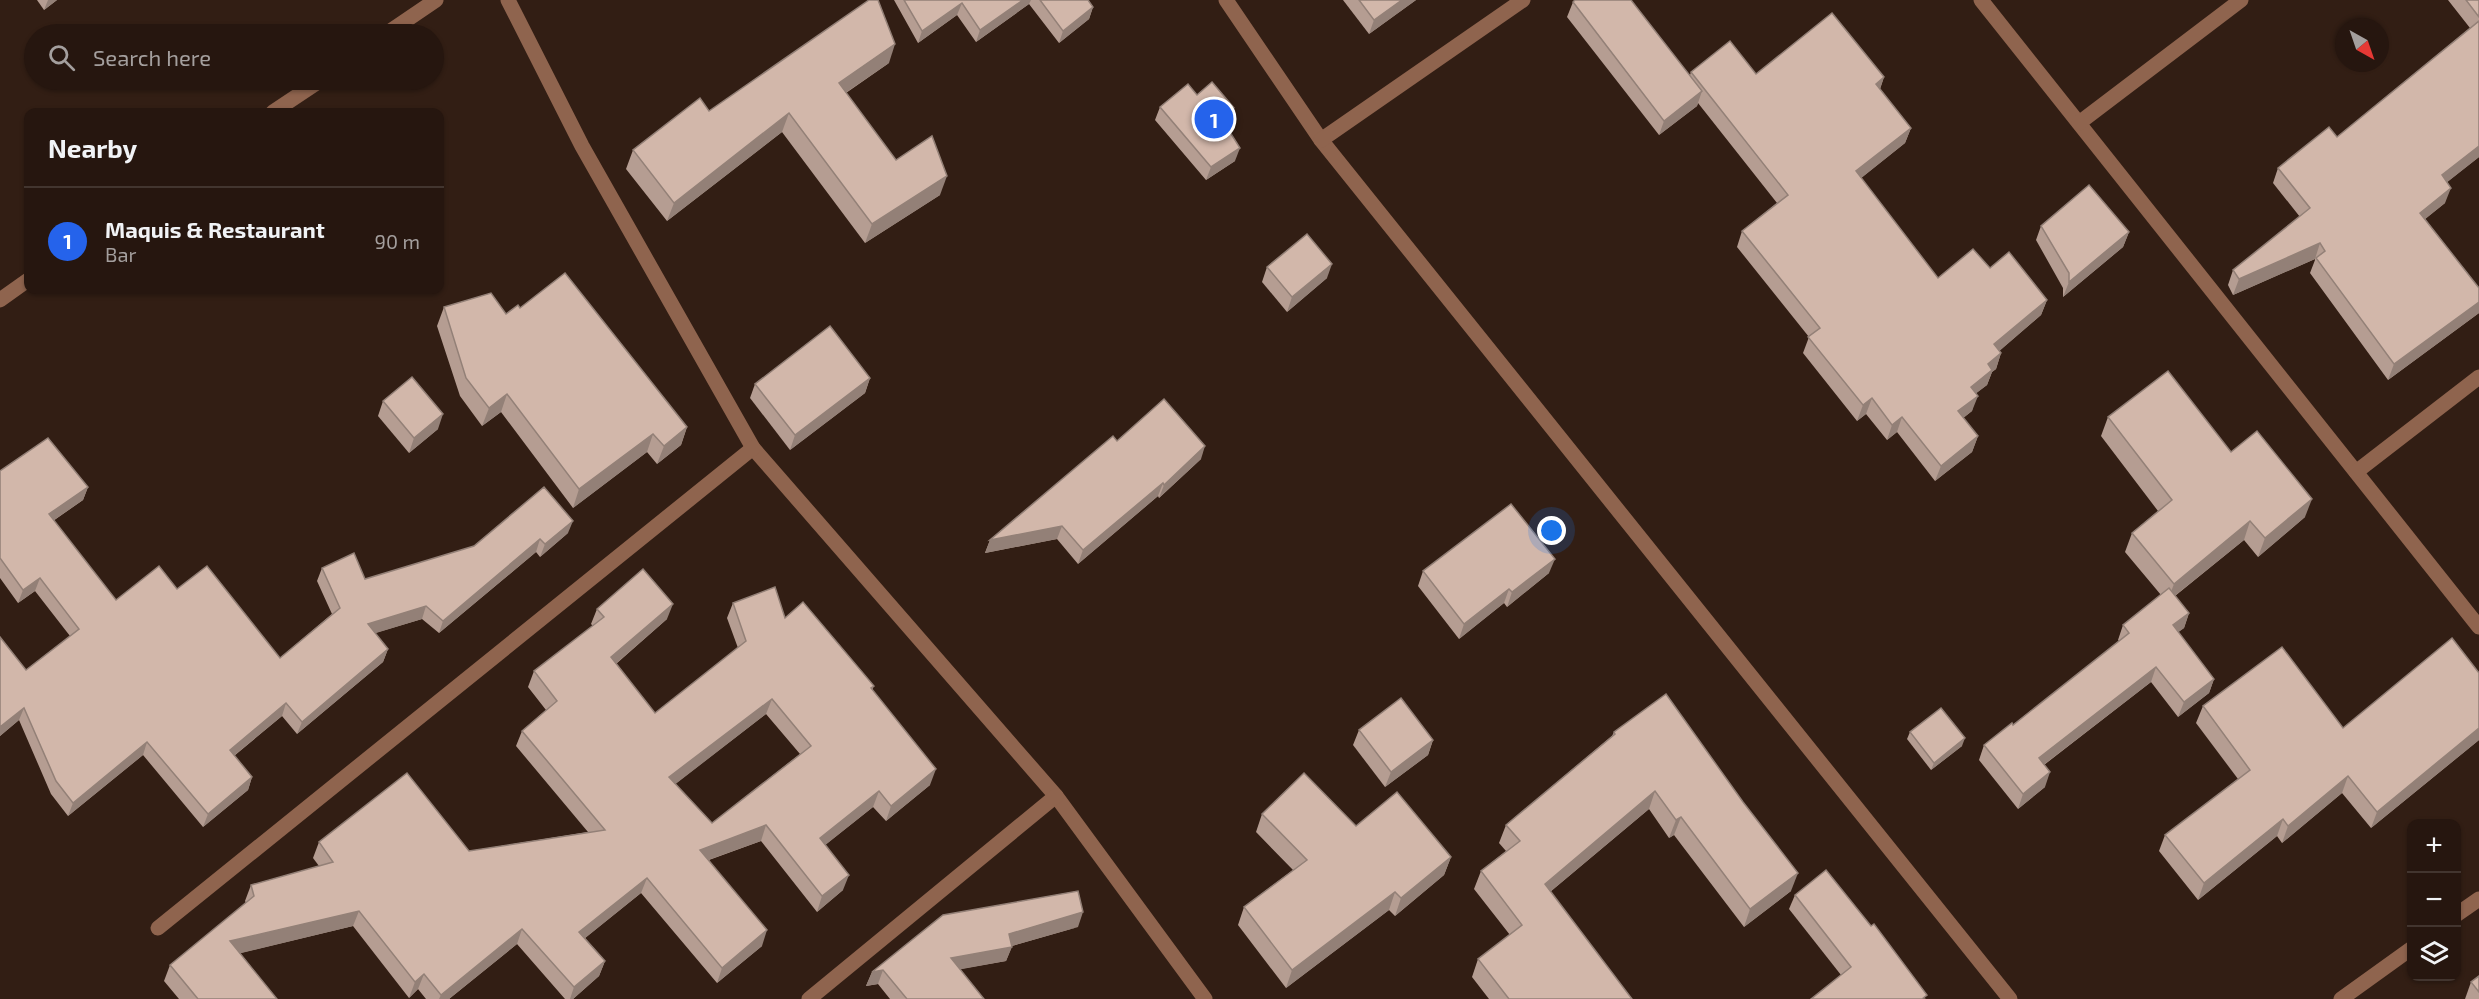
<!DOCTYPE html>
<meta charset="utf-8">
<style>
:root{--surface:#26160f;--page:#2e1f18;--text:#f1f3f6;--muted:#a49f9e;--line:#42352f;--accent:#2563eb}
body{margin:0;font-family:"Exo 2",sans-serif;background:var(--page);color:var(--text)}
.controls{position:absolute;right:18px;bottom:18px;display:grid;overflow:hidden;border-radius:12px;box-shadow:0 2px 4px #0004}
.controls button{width:54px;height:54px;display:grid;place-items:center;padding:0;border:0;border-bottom:2px solid var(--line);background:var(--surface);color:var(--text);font:30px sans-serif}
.compass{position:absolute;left:2335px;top:18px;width:54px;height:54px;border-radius:50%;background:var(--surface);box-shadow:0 2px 4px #0004;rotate:140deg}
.you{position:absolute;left:1552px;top:531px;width:21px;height:21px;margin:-15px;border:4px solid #fff;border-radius:50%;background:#1a73e8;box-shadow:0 0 0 9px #1a73e833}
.badge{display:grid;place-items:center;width:39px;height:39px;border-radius:50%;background:var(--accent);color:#fff;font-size:20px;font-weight:700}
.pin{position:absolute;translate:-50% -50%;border:3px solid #fff;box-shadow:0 2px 6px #0006}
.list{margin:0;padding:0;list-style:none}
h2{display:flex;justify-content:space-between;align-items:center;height:78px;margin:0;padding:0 24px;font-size:26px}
h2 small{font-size:20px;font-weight:400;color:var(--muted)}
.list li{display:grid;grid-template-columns:39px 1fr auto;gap:18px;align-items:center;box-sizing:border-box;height:108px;padding:0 24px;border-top:2px solid var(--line)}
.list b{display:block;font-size:22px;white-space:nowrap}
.list p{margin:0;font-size:20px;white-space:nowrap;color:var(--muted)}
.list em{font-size:20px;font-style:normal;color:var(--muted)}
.icon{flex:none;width:33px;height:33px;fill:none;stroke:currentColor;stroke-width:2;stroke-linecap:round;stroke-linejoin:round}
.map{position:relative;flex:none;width:2479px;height:999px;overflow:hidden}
.search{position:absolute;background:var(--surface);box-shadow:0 2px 4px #0004;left:24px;top:24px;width:420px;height:66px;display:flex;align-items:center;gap:15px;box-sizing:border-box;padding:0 21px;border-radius:33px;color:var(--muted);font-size:22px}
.panel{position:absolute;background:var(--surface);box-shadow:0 2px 4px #0004;left:24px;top:108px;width:420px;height:186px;border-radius:12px}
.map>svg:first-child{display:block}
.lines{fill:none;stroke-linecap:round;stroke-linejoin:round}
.minor{stroke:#8f644e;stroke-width:15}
.wall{fill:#b59d92;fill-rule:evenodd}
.shaded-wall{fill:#938077}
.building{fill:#d2b7aa;stroke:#938077;stroke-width:1.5;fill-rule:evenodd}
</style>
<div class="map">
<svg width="2479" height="999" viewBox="0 0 2479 999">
<rect width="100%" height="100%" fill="#321e14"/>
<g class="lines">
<g class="minor">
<path d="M 508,0 L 582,146 L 753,448 L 1056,796 L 1205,999"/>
<path d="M 1226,0 L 1321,140 L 2010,999"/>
<path d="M 1981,0 L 2479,627"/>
<path d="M 386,34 L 436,0"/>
<path d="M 273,112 L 321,80"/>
<path d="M 2079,123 L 2241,0"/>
<path d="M 1321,140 L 1523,0"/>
<path d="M 0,300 L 28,280"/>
<path d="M 2356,472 L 2479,377"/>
<path d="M 2456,915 L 2479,899"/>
<path d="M 158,928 L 753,448"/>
<path d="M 809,999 L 1056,796"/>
<path d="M 2341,999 L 2412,948"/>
</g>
</g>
<g class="wall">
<path d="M 37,0 L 57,0 L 44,10 Z"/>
<path d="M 894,0 L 1088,0 L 1093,7 L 1089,19 L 1059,43 L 1029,4 L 976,42 L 957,15 L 918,43 Z"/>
<path d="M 1343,0 L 1416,0 L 1369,34 Z"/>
<path d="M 2448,0 L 2479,0 L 2479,157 L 2447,182 L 2445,203 L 2425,219 L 2479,288 L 2479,313 L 2388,380 L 2310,273 L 2315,260 L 2315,259 L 2233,295 L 2228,285 L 2233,270 L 2300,217 L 2273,183 L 2278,168 L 2337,137 L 2470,28 Z"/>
<path d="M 1573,2 L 1690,75 L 1691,72 L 1884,77 L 1880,89 L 1911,128 L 1905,143 L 1861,178 L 1938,278 L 1990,268 L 2047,300 L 2041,315 L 1999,351 L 2001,353 L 1996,369 L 1992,372 L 1987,385 L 1976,393 L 1972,411 L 1963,418 L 1978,436 L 1972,452 L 1935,481 L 1897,432 L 1887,440 L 1866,414 L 1857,421 L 1803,353 L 1809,337 L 1737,247 L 1742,231 L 1777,203 L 1698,103 L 1697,106 L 1659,135 L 1567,17 Z"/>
<path d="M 889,63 L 846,93 L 896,160 L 940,195 L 865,243 L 782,132 L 667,221 L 626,169 L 633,150 L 709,111 Z"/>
<path d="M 1197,95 L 1234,108 L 1229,121 L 1225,124 L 1235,161 L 1206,180 L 1155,120 L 1160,107 Z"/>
<path d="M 2041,226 L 2129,232 L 2123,247 L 2063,297 L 2063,288 L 2036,240 Z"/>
<path d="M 1267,267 L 1327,278 L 1287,312 L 1262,282 Z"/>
<path d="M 444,307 L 506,314 L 520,308 L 687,427 L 681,445 L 657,464 L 647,452 L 573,508 L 501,412 L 482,426 L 460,396 L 437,326 Z"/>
<path d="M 870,378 L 865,393 L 790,450 L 750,398 L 755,384 Z"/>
<path d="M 383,401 L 438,429 L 409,453 L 378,416 Z"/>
<path d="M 2108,417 L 2231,452 L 2305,517 L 2258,557 L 2244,540 L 2175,596 L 2189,613 L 2184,628 L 2178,632 L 2214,679 L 2209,693 L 2178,717 L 2151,682 L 2044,765 L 2045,787 L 2018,809 L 1979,760 L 1984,745 L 2013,725 L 2119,641 L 2118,640 L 2123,625 L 2161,595 L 2125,552 L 2132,533 L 2158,511 L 2101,436 Z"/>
<path d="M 1117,441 L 1201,459 L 1159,498 L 1158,496 L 1078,564 L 1057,539 L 985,553 L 990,540 Z"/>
<path d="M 0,471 L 88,487 L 83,500 L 53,521 L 116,600 L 177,589 L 280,658 L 332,614 L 317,581 L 322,568 L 365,579 L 568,533 L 540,557 L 536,552 L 439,633 L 422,619 L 375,633 L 388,649 L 383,662 L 297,734 L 282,716 L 234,756 L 252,777 L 248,790 L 203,827 L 143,755 L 68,816 L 51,794 L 19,720 L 0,736 L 0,637 L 26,670 L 70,636 L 35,591 L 18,603 L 0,578 Z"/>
<path d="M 1423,571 L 1549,573 L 1507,607 L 1504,603 L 1459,639 L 1418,586 Z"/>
<path d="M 733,603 L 785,618 L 874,686 L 872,690 L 930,785 L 886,821 L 873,807 L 825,845 L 843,890 L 817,912 L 761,841 L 709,860 L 762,946 L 717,983 L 641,893 L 585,938 L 605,961 L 599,976 L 573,999 L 565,999 L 517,944 L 449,999 L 426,999 L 418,989 L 409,998 L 353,926 L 240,953 L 277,999 L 179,999 L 164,981 L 170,965 L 246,903 L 245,901 L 251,885 L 319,866 L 313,858 L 319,842 L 469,851 L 588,832 L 516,746 L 522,731 L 546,710 L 528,687 L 534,671 L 593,626 L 591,624 L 597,609 L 667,619 L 616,664 L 655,713 L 738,648 L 727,618 ZM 766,714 L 800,754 L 712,823 L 675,784 Z"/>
<path d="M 2479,673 L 2479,740 L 2371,828 L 2342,793 L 2282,843 L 2277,836 L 2198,900 L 2159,851 L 2165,835 L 2238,779 L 2196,723 L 2203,706 L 2343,728 Z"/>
<path d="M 1359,730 L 1433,740 L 1428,755 L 1385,787 L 1353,745 Z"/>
<path d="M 1614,732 L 1791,891 L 1744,927 L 1674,835 L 1669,838 L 1649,809 L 1550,892 L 1632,999 L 1489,999 L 1472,977 L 1478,959 L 1510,935 L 1474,889 L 1481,871 L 1506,851 L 1499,843 L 1506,825 L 1612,736 Z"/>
<path d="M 1910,732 L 1962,746 L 1931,770 L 1907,739 Z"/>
<path d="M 1262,814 L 1356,826 L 1451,857 L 1444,875 L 1395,916 L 1389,910 L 1286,988 L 1238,925 L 1244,907 L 1293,870 L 1256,832 Z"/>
<path d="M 1795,895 L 1926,999 L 1841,975 L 1789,909 Z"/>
<path d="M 1078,927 L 1012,946 L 1006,961 L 960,969 L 984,999 L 890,999 L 878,984 L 866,986 L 872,972 Z"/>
<path d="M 2479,976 L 2479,999 L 2465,999 L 2471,982 Z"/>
</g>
<g class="shaded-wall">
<path d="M 48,0 L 57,0 L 44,10 Z"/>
<path d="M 1023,0 L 1031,0 L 1029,4 L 976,42 L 980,30 Z"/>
<path d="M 1402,0 L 1416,0 L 1369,34 L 1374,20 Z"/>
<path d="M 962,3 L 957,15 L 918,43 L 922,31 Z"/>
<path d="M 1093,7 L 1089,19 L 1059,43 L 1063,31 Z"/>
<path d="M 895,44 L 889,63 L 832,102 L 839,83 Z"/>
<path d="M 1884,77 L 1879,92 L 1876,84 Z"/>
<path d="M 1702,91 L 1697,106 L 1659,135 L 1664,121 Z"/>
<path d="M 1234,108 L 1229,121 L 1216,131 L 1221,118 Z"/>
<path d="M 789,113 L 782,132 L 667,221 L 674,203 Z"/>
<path d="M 1911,128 L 1905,143 L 1850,187 L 1856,171 Z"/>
<path d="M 2479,146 L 2479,157 L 2436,191 L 2442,175 Z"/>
<path d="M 1240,148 L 1235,161 L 1206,180 L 1211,167 Z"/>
<path d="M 947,176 L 940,195 L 865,243 L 872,224 Z"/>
<path d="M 2451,188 L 2445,203 L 2414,228 L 2420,213 Z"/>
<path d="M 2129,232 L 2123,247 L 2063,297 L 2069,282 Z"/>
<path d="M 2320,243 L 2315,259 L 2233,295 L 2239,279 Z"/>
<path d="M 1332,264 L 1327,278 L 1287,312 L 1292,297 Z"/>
<path d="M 2047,300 L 2041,315 L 1989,360 L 1994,344 Z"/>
<path d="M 2479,302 L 2479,313 L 2388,380 L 2394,364 Z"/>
<path d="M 2001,353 L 1996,369 L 1992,372 L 1987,385 L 1965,402 L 1971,387 L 1988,364 Z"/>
<path d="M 870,378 L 865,393 L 790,450 L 795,435 Z"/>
<path d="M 507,394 L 501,412 L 482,426 L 489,408 Z"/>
<path d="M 1978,396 L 1972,411 L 1952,427 L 1958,411 Z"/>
<path d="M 1872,398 L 1866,414 L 1857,421 L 1863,405 Z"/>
<path d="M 443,414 L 438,429 L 409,453 L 414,438 Z"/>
<path d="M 1902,417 L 1897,432 L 1887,440 L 1892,425 Z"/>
<path d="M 687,427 L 681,445 L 657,464 L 664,446 Z"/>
<path d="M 653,434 L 647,452 L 573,508 L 579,489 Z"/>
<path d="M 1978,436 L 1972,452 L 1935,481 L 1941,466 Z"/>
<path d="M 1205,446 L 1201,459 L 1159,498 L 1164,485 Z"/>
<path d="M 1163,483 L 1158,496 L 1078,564 L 1083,550 Z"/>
<path d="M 88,487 L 83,500 L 44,527 L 49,514 Z"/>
<path d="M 2312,499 L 2305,517 L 2258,557 L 2265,538 Z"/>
<path d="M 573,521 L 568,533 L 540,557 L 545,544 Z"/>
<path d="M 2250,521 L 2244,540 L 2167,602 L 2174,584 Z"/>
<path d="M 1062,526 L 1057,539 L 985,553 L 990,540 Z"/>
<path d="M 540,539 L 536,552 L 439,633 L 443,621 Z"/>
<path d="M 1555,559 L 1549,573 L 1507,607 L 1512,592 Z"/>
<path d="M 40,578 L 35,591 L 18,603 L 23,590 Z"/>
<path d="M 1509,589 L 1504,603 L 1459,639 L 1464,624 Z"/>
<path d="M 673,604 L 667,619 L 605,673 L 611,657 Z"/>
<path d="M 426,606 L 422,619 L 363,637 L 368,624 Z"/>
<path d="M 2189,613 L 2184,628 L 2168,640 L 2173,625 Z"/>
<path d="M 388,649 L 383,662 L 297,734 L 302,722 Z"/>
<path d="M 2156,667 L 2151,682 L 2033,773 L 2039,758 Z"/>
<path d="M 2214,679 L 2209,693 L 2178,717 L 2184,702 Z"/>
<path d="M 772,699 L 766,714 L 664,793 L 669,777 Z"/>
<path d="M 286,703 L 282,716 L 225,763 L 230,750 Z"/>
<path d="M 24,708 L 19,720 L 0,736 L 0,727 Z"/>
<path d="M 2479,728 L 2479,740 L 2371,828 L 2377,812 Z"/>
<path d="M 1965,738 L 1962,746 L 1931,770 L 1934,763 Z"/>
<path d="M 1433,740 L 1428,755 L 1385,787 L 1391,772 Z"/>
<path d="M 147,742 L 143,755 L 68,816 L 73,803 Z"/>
<path d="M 936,769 L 930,785 L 886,821 L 891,806 Z"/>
<path d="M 2050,772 L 2045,787 L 2018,809 L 2023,794 Z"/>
<path d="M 2348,776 L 2342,793 L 2282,843 L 2288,826 Z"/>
<path d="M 252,777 L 248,790 L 203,827 L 208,814 Z"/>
<path d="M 879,791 L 873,807 L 814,854 L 820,838 Z"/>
<path d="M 1655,791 L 1649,809 L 1538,902 L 1545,884 Z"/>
<path d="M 1681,817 L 1674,835 L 1669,838 L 1676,820 Z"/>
<path d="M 2283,819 L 2277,836 L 2198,900 L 2204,883 Z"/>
<path d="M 766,825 L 761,841 L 694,865 L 700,850 Z"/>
<path d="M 1451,857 L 1444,875 L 1395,916 L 1401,898 Z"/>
<path d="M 1798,873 L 1791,891 L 1744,927 L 1750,909 Z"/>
<path d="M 849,875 L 843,890 L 817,912 L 822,896 Z"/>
<path d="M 647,878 L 641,893 L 574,947 L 579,932 Z"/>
<path d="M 1395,892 L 1389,910 L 1286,988 L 1292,970 Z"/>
<path d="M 359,911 L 353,926 L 225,957 L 230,941 Z"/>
<path d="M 1083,912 L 1078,927 L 1008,947 L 1012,947 L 1006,961 L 946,972 L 951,958 L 1009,934 Z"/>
<path d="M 522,929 L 517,944 L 449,999 L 439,999 L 441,995 Z"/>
<path d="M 767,930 L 762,946 L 717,983 L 722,968 Z"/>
<path d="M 605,961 L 599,976 L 573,999 L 570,999 L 574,987 Z"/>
<path d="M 883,970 L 878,984 L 866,986 L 872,972 Z"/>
<path d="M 424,974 L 418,989 L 409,998 L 415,982 Z"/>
</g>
<g class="building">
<path d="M 869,0 L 878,0 L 895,44 L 839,83 L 896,160 L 932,136 L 947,176 L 872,224 L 789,113 L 674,203 L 633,150 L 700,98 L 709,111 Z"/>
<path d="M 904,0 L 1023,0 L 980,30 L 962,3 L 922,31 Z"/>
<path d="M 1040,0 L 1088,0 L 1093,7 L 1063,31 Z"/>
<path d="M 1359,0 L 1402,0 L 1374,20 Z"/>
<path d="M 1575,0 L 1631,0 L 1702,91 L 1664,121 L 1573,2 Z"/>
<path d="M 2466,0 L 2479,0 L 2479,17 Z"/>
<path d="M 1832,13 L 1884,77 L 1876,84 L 1911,128 L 1856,171 L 1938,278 L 1973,249 L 1990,268 L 2009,252 L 2047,300 L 1994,344 L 2001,353 L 1988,364 L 1992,370 L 1971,387 L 1978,396 L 1958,411 L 1978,436 L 1941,466 L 1902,417 L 1892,425 L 1872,398 L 1863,405 L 1808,337 L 1820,328 L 1742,231 L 1788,195 L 1691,72 L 1730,41 L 1756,74 Z"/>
<path d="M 2479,21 L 2479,146 L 2442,175 L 2451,188 L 2420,213 L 2479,288 L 2479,302 L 2394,364 L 2316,258 L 2325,251 L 2320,243 L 2239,279 L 2233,270 L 2310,208 L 2278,168 L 2329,127 L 2337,137 Z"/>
<path d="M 1212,82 L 1234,108 L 1221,118 L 1240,148 L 1211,167 L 1160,107 L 1188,84 L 1197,95 Z"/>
<path d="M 2089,185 L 2129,232 L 2069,282 L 2069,273 L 2041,226 Z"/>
<path d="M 1307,234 L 1332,264 L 1292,297 L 1267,267 Z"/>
<path d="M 565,273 L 687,427 L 664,446 L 653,434 L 579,489 L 507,394 L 489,408 L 466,378 L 444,307 L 491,293 L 506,314 L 518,305 L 520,308 Z"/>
<path d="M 830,326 L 870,378 L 795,435 L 755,384 Z"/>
<path d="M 2168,371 L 2231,452 L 2257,431 L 2312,499 L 2265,538 L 2250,521 L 2174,584 L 2132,533 L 2172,500 L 2108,417 Z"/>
<path d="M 412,377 L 443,414 L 414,438 L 383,401 Z"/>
<path d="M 1164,399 L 1205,446 L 1164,485 L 1163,483 L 1083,550 L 1062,526 L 990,540 L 1113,436 L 1117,441 Z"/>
<path d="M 48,438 L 88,487 L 49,514 L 116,600 L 159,566 L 177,589 L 207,566 L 280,658 L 340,608 L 322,568 L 354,553 L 365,579 L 474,546 L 544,487 L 573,521 L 545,544 L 540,539 L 443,621 L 426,606 L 368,624 L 388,649 L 302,722 L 286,703 L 230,750 L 252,777 L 208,814 L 147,742 L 73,803 L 56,781 L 24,708 L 0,727 L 0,637 L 26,670 L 79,629 L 40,578 L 23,590 L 0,558 L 0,471 Z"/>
<path d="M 1511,504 L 1555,559 L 1512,592 L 1509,589 L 1464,624 L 1423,571 Z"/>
<path d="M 643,569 L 673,604 L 611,657 L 655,713 L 746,641 L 733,603 L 775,587 L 785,618 L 803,602 L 874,686 L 871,688 L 936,769 L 891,806 L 879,791 L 820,838 L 849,875 L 822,896 L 766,825 L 700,850 L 767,930 L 722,968 L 647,878 L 579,932 L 605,961 L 574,987 L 522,929 L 441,995 L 424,974 L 415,982 L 359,911 L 230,941 L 277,999 L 198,999 L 170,965 L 254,896 L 251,885 L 333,862 L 319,842 L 407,773 L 469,851 L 605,830 L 522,731 L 557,701 L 534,671 L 604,617 L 597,609 ZM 772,699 L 811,746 L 712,823 L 669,777 Z"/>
<path d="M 2169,588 L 2189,613 L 2173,625 L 2214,679 L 2184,702 L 2156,667 L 2039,758 L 2050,772 L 2023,794 L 1984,745 L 2012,723 L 2013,725 L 2129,633 L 2123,625 Z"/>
<path d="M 2452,638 L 2479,673 L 2479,728 L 2377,812 L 2348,776 L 2288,826 L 2283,819 L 2204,883 L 2165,835 L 2250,770 L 2203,706 L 2282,647 L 2343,728 Z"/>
<path d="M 1666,694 L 1743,802 L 1798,873 L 1750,909 L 1681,817 L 1676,820 L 1655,791 L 1545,884 L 1632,999 L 1509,999 L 1478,959 L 1522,925 L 1481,871 L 1520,841 L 1506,825 L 1615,734 L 1614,732 Z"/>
<path d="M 1401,698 L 1433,740 L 1391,772 L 1359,730 Z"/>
<path d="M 1941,708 L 1965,738 L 1934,763 L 1910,732 Z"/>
<path d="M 1304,773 L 1356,826 L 1397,792 L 1451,857 L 1401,898 L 1395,892 L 1292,970 L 1244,907 L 1307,860 L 1262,814 Z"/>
<path d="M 1826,870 L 1871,926 L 1874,924 L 1927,995 L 1922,999 L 1811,999 L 1851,967 L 1795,895 Z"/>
<path d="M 1078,891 L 1083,912 L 1009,934 L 1012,947 L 951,958 L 984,999 L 907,999 L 883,970 L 872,972 L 943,915 Z"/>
<path d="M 2479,976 L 2479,992 L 2471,982 Z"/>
</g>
</svg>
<div class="controls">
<button>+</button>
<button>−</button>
<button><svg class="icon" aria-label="layers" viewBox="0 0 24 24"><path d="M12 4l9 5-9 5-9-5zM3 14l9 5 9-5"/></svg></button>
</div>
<svg class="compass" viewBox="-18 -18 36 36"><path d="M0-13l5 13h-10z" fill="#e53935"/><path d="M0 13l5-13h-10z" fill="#a49f9e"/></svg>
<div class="you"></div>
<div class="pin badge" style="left:1214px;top:119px">1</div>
<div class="search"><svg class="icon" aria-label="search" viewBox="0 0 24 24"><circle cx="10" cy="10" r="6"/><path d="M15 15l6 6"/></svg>Search here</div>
<section class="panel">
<h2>Nearby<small></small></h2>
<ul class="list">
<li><span class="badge">1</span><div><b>Maquis &amp; Restaurant</b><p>Bar</p></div><em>90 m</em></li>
</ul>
</section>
</div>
